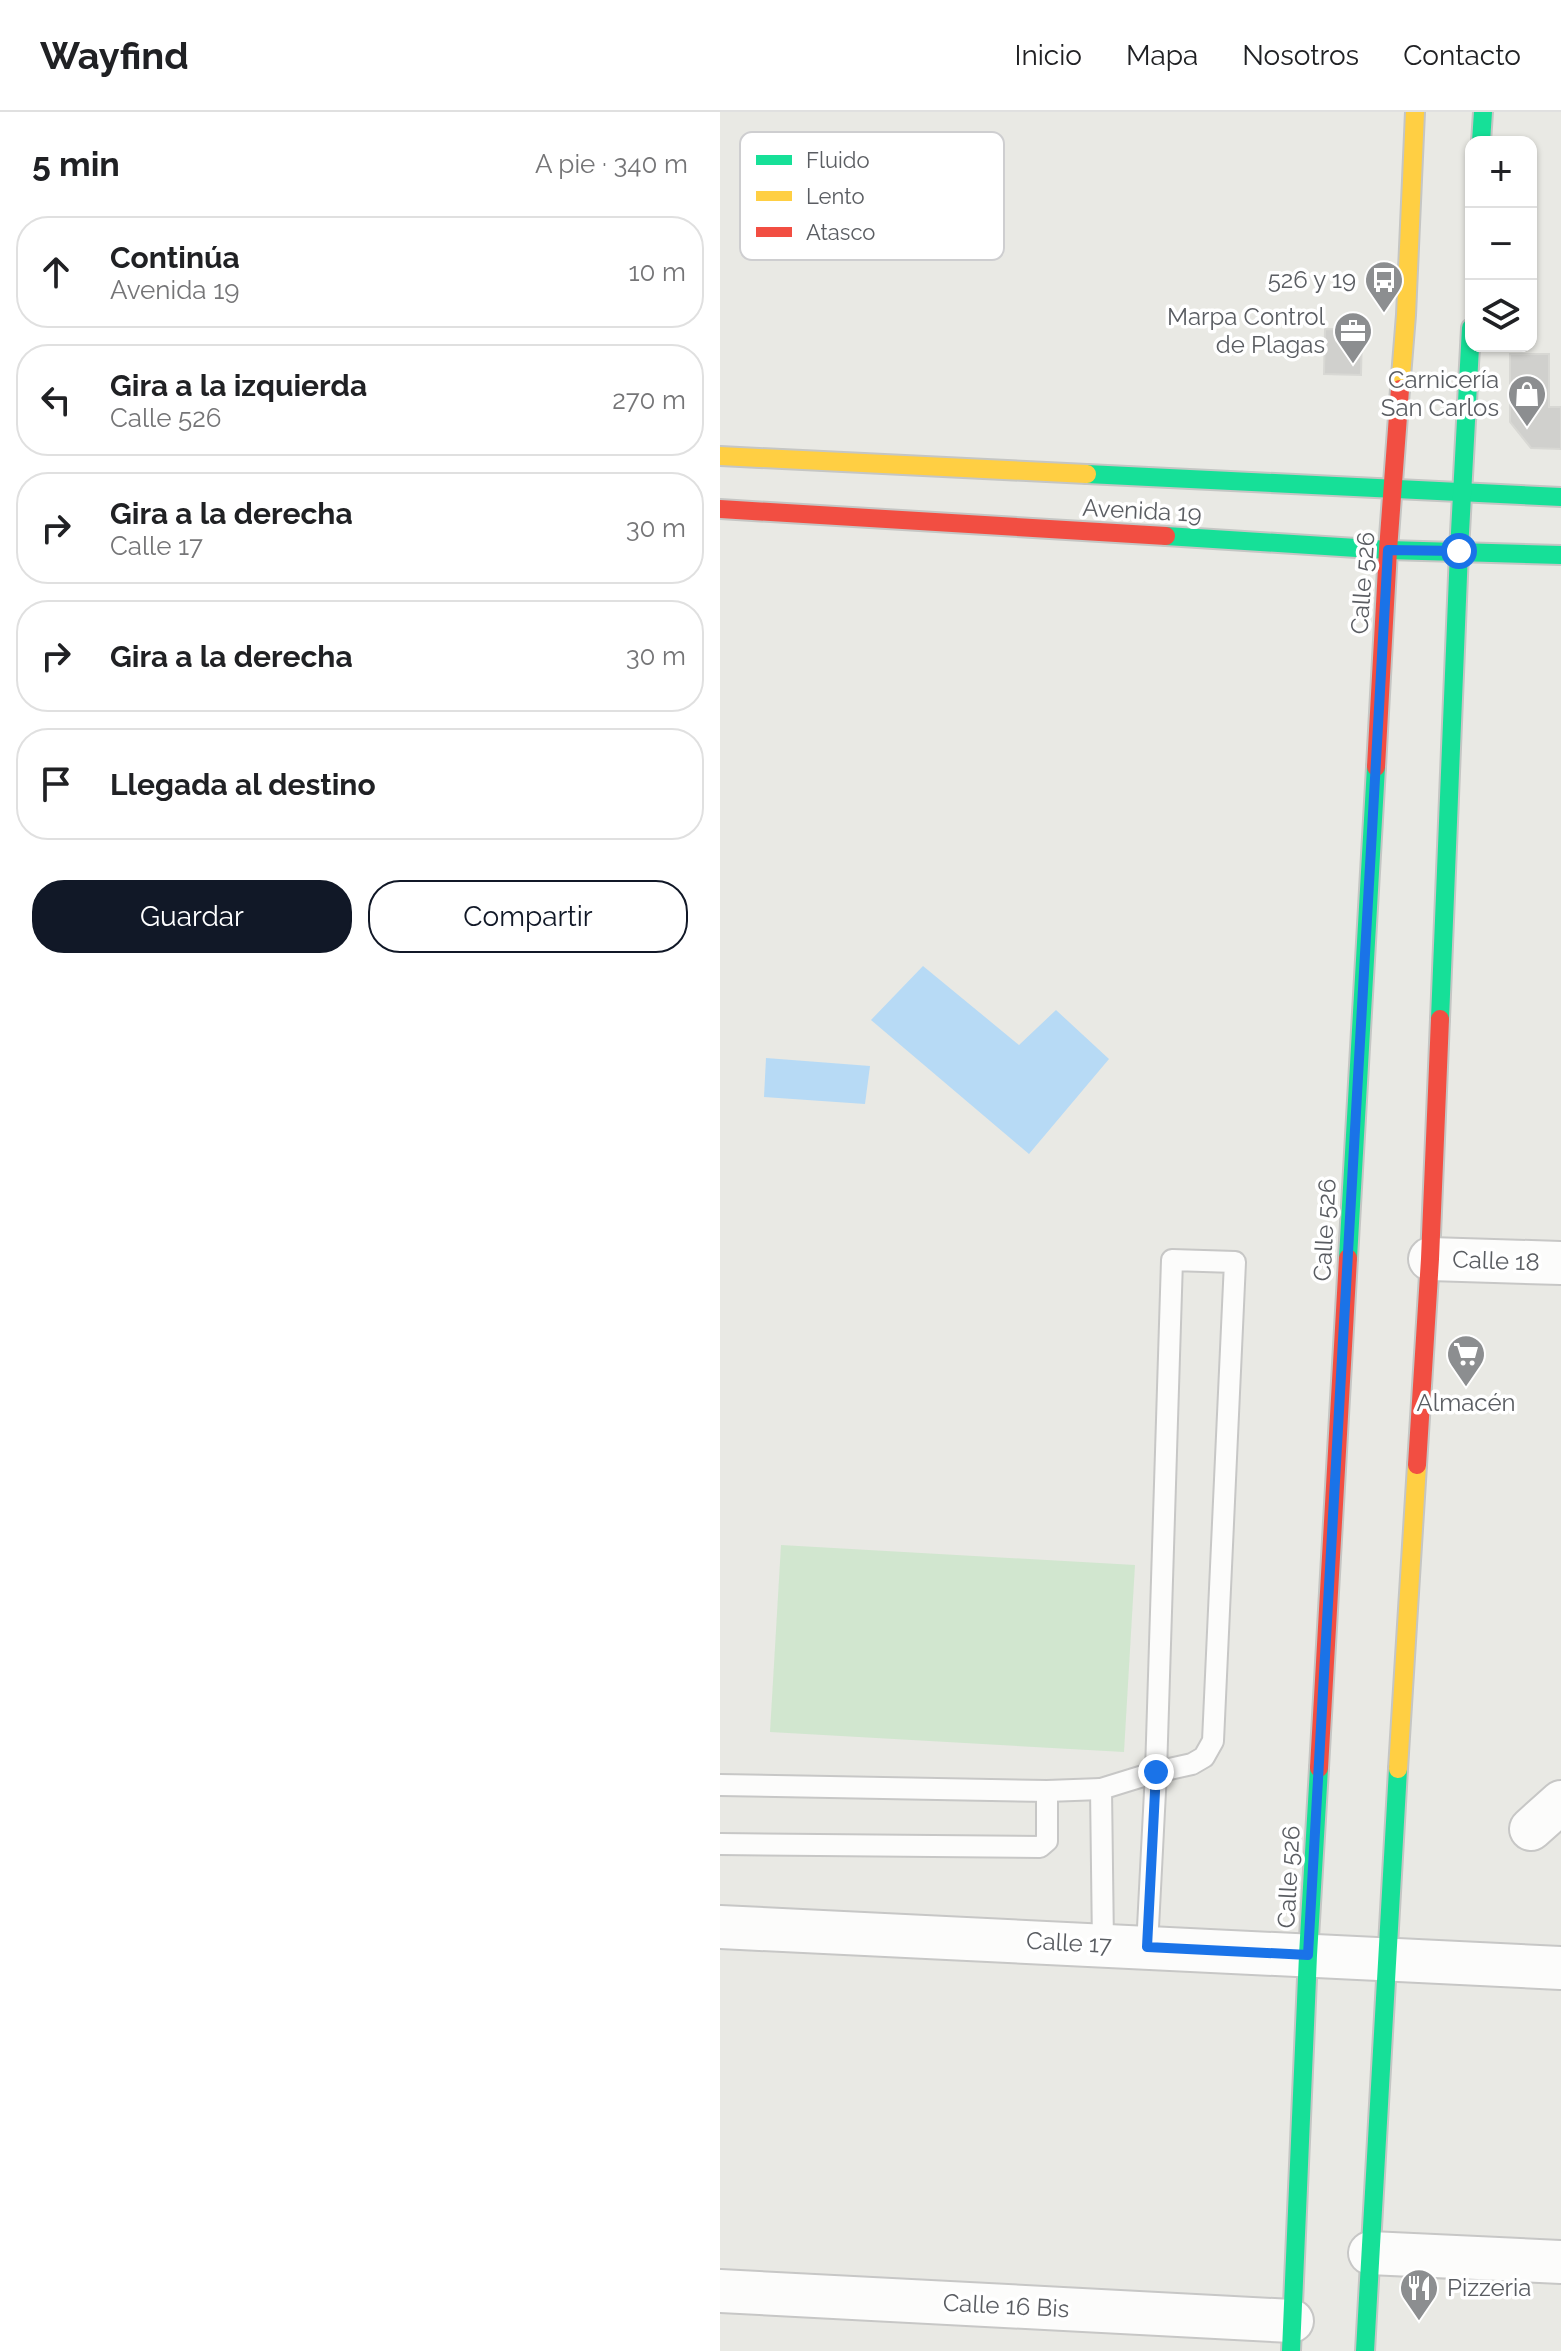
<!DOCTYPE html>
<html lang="es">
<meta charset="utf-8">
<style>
:root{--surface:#fff;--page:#f6f6f6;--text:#202124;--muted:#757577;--line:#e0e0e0;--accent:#111827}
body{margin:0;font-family:Raleway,sans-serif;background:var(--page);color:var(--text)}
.controls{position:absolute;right:24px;top:24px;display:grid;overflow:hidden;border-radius:16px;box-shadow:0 2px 6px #0004}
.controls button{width:72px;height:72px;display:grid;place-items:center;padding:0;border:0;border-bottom:2px solid var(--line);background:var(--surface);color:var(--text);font:40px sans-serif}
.stop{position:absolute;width:24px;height:24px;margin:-18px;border:6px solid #1a73e8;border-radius:50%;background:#fff}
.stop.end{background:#1a73e8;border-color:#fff;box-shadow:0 2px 8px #0008}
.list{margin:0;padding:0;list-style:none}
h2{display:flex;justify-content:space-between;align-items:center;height:104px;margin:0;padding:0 32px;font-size:34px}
h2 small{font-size:26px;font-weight:400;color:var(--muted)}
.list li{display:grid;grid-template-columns:52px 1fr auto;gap:24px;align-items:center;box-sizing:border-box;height:112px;margin:0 16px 16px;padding:0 16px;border:2px solid var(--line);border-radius:32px}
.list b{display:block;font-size:30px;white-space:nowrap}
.list p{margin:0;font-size:26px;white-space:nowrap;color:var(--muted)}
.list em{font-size:26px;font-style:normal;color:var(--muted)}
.actions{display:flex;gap:16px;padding:24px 32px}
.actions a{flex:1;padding:18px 0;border:2px solid var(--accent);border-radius:32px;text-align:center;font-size:28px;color:var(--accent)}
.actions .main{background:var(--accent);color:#fff}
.icon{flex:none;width:44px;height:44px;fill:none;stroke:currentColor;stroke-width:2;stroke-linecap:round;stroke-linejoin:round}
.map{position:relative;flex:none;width:841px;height:2239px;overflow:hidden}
header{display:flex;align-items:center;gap:48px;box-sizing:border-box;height:112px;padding:0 40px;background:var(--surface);border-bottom:2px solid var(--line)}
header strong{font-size:38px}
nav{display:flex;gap:44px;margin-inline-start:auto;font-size:28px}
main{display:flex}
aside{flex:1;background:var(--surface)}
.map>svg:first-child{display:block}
.green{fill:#d1e6cf}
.water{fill:#b7daf5}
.building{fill:#d0d0cd;stroke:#d8d8d4;stroke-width:2}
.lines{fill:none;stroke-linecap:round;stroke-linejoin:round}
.lane-casing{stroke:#c7c7c6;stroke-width:24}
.street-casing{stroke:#c7c7c6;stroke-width:46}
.fast-casing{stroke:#c5c6c4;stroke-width:22}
.slow-casing{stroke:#c5c6c4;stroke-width:22}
.jam-casing{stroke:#c5c6c4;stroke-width:22}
.lane{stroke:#fcfcfb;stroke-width:20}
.street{stroke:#fcfcfb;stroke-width:42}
.fast{stroke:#16e098;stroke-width:18}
.slow{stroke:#ffcf43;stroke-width:18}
.jam{stroke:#f24e42;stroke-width:18}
.route{stroke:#1a73e8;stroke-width:10}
.labels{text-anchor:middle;stroke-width:7;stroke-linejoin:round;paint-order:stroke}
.poi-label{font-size:24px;fill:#5a5d62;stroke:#fff;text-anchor:end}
.street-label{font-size:24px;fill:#5a5d62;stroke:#fff}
.key{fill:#fff;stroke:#ceced0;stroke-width:2}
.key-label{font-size:22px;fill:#5a5d62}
</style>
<header>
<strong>Wayfind</strong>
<nav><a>Inicio</a><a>Mapa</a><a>Nosotros</a><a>Contacto</a></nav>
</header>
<main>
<aside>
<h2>5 min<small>A pie · 340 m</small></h2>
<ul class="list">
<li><svg class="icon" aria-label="ahead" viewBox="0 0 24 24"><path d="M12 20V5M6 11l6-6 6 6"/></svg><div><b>Continúa</b><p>Avenida 19</p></div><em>10 m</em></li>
<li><svg class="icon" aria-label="left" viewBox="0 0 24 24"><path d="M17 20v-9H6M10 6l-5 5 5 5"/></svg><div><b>Gira a la izquierda</b><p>Calle 526</p></div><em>270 m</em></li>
<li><svg class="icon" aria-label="right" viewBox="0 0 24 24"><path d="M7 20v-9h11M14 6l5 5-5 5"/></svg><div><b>Gira a la derecha</b><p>Calle 17</p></div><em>30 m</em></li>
<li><svg class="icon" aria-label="right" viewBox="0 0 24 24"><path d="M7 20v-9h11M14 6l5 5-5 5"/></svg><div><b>Gira a la derecha</b></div><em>30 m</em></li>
<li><svg class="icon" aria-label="arrive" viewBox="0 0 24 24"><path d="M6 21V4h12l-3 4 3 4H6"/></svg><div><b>Llegada al destino</b></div></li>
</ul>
<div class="actions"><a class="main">Guardar</a><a>Compartir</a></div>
</aside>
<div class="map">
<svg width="841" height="2239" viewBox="0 0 841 2239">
<rect width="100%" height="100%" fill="#e9e9e4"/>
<path class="green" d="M 61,1433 L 415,1453 L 404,1640 L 50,1620 Z"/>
<g class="water">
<path d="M 203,854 L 299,933 L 336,898 L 389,947 L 309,1042 L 151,908 Z"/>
<path d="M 46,946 L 150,954 L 145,992 L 44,985 Z"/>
</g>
<g class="building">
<path d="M 605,217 L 642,218 L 641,263 L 604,262 Z"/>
<path d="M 790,242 L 829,242 L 829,295 L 841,295 L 841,337 L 811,336 L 790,310 Z"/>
</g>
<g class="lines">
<defs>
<g id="lane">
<path d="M 0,1673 L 327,1679 L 381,1677"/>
<path d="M 0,1732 L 320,1735 L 327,1729 L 327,1679"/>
<path d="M 383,1833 L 381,1677 L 436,1660 L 472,1652 L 484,1645 L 493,1629 L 515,1150 L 452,1148 L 436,1660 L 427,1835"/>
</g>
<g id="street">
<path d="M 710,1147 L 841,1151"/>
<path d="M 811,1717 L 841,1690"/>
<path d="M 0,1815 L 841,1856"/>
<path d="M 650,2141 L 841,2150"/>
<path d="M 0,2179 L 572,2209"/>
</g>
<g id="fast">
<path d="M 761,30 L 763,0"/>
<path d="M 367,362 L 841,385"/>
<path d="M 446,424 L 668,438 L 841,443"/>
<path d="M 720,907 L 739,439 L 751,216"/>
<path d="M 628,1146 L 656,655"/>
<path d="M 571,2239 L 588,1843 L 599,1656"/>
<path d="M 645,2239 L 678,1657"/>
</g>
<g id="slow">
<path d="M 680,277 L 686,203 L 695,0"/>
<path d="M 0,344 L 367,362"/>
<path d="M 678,1657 L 697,1353"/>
</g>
<g id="jam">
<path d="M 0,397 L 446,424"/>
<path d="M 656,655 L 668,438 L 680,277"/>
<path d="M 697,1353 L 710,1147 L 720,907"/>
<path d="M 599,1656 L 628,1146"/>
</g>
</defs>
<use href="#lane" class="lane-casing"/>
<use href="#street" class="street-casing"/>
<use href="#fast" class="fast-casing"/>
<use href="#slow" class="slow-casing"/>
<use href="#jam" class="jam-casing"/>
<use href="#lane" class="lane"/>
<use href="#street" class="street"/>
<use href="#fast" class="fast"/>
<use href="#slow" class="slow"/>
<use href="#jam" class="jam"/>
</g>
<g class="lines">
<path class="route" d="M 436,1660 L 427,1835 L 588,1843 L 668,438 L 739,439"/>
</g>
<defs>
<symbol id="bus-pin" viewBox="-11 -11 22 30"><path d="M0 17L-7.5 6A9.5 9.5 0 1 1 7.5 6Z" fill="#8c8e90" stroke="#fff"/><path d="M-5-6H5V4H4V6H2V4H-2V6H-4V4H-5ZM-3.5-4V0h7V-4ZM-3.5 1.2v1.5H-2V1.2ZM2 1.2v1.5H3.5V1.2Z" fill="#fff"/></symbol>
<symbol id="office-pin" viewBox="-11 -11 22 30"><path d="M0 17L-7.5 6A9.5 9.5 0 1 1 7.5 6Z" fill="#8c8e90" stroke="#fff"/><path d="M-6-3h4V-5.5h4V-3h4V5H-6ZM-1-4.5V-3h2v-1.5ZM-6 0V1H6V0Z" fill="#fff"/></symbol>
<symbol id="shop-pin" viewBox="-11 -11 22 30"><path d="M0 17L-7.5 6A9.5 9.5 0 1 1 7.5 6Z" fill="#8c8e90" stroke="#fff"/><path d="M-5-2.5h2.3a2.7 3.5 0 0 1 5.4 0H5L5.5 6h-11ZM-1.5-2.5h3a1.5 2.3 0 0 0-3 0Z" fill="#fff"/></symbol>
<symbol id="supermarket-pin" viewBox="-11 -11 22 30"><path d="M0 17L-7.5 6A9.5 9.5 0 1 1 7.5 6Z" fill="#8c8e90" stroke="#fff"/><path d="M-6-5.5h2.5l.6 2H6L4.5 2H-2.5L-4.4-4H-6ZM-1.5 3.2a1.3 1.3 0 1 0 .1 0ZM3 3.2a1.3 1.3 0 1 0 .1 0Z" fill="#fff"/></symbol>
<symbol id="restaurant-pin" viewBox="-11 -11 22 30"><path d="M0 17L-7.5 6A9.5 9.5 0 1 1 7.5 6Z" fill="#8c8e90" stroke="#fff"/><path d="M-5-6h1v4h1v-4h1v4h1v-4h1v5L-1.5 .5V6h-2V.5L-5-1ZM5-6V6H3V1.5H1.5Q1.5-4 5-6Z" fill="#fff"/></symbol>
</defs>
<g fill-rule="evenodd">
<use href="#bus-pin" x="642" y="146" width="44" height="60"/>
<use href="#office-pin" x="611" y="197" width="44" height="60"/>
<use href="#shop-pin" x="785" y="260" width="44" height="60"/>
<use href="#supermarket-pin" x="724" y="1220" width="44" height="60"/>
<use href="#restaurant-pin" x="677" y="2154" width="44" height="60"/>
</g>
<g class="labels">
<g class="poi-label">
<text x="636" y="176">526 y 19</text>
<text x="605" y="213">Marpa Control<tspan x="605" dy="28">de Plagas</tspan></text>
<text x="779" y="276">Carnicería<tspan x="779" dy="28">San Carlos</tspan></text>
<text x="746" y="1299" text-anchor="middle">Almacén</text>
<text x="727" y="2184" text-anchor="start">Pizzeria</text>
</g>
<g class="street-label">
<text transform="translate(422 399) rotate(3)" y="8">Avenida 19</text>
<text transform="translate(643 471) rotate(-86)" y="8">Calle 526</text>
<text transform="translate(605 1118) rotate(-87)" y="8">Calle 526</text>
<text transform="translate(776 1149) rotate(2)" y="8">Calle 18</text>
<text transform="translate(569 1765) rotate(-87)" y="8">Calle 526</text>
<text transform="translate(349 1831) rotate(3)" y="8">Calle 17</text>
<text transform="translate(286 2194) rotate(3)" y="8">Calle 16 Bis</text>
</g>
</g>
<rect x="20" y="20" width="264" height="128" rx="12" class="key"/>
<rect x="36" y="43" width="36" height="10" fill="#16e098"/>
<rect x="36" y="79" width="36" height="10" fill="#ffcf43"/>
<rect x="36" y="115" width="36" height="10" fill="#f24e42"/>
<g class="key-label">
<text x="86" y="56">Fluido</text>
<text x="86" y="92">Lento</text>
<text x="86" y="128">Atasco</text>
</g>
</svg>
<div class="controls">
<button>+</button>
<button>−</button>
<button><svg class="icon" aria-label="layers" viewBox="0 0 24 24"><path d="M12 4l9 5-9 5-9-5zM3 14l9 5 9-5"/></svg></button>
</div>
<div class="stop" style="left:739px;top:439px"></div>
<div class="stop end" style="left:436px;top:1660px"></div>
</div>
</main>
